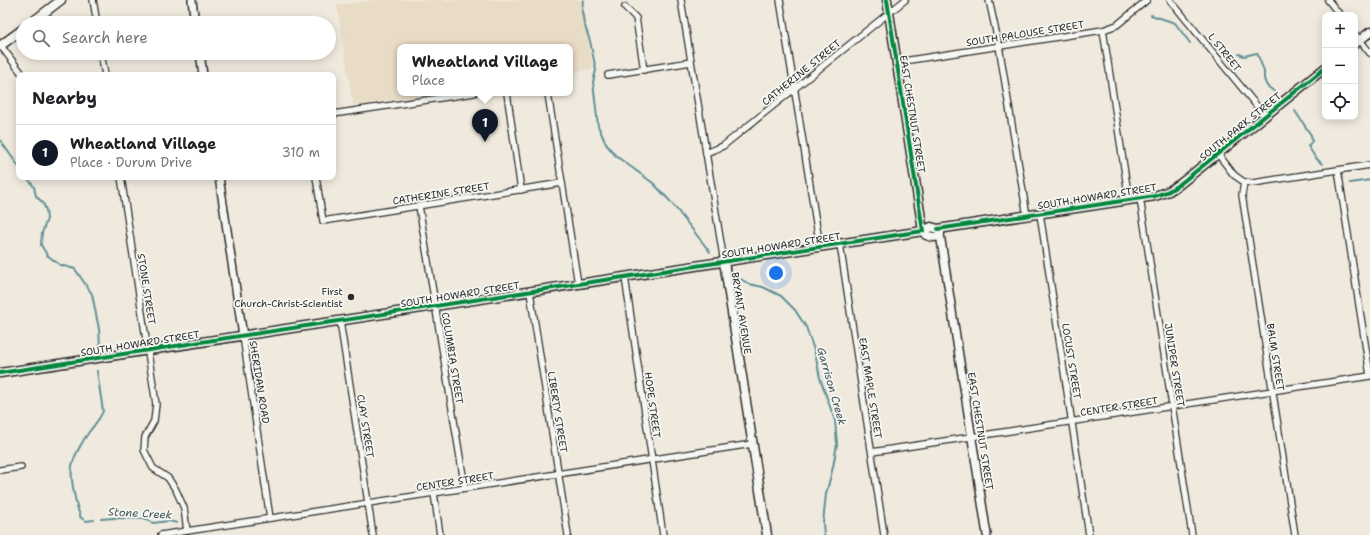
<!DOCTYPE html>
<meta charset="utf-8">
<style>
:root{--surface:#fff;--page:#f2f2f2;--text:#202124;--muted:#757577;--line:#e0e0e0;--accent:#111827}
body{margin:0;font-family:"Shantell Sans",sans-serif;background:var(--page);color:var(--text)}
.controls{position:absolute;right:12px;top:12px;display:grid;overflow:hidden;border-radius:8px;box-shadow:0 2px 10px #0003}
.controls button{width:36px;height:36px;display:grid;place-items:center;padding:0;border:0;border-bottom:1px solid var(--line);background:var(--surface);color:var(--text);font:20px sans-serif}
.you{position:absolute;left:776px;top:273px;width:14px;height:14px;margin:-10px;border:3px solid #fff;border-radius:50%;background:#1a73e8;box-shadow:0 0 0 6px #1a73e833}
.badge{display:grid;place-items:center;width:26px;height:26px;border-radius:50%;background:var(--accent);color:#fff;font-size:13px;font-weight:700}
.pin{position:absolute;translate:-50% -33px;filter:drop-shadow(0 1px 2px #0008)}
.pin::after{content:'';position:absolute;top:21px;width:14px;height:12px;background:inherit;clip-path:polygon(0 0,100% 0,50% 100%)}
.popup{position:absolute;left:397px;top:44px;width:176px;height:52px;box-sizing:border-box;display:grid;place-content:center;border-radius:8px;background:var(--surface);filter:drop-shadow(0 1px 3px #0005);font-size:13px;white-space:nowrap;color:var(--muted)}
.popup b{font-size:15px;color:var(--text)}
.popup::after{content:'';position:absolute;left:50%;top:100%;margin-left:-8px;border:8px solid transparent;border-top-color:var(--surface)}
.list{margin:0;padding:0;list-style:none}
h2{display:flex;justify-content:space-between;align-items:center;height:52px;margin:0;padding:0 16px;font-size:17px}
h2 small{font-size:13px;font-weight:400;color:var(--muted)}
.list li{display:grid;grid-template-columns:26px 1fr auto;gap:12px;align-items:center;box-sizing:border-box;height:56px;padding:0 16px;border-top:1px solid var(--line)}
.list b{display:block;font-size:15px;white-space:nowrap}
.list p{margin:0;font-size:13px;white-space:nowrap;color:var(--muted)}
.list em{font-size:13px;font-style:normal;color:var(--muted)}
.icon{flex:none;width:22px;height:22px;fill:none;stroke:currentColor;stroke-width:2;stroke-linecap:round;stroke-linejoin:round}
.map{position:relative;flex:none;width:1370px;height:535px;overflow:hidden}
.search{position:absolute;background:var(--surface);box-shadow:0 2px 10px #0003;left:16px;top:16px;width:320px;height:44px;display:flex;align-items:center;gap:10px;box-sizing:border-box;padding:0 14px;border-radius:22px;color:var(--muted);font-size:15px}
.panel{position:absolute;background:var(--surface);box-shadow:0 2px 10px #0003;left:16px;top:72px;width:320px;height:108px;border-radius:8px}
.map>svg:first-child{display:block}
.built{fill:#e9dcc6}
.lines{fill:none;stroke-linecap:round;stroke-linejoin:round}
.stream{stroke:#609096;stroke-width:2}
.minor-casing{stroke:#2b2b2b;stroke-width:8}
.tertiary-casing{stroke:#2b2b2b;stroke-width:10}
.secondary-casing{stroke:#2b2b2b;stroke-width:11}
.minor{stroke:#f6f6f2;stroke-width:5.5}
.tertiary{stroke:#f6f6f2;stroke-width:7}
.secondary{stroke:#f6f6f2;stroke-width:8}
.cycleway-casing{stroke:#f6f6f2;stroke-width:6}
.cycleway{stroke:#00873e;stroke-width:4}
.poi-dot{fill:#2b2b2b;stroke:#f6f6f2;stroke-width:1.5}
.labels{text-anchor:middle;stroke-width:3.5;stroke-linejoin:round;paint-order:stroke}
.street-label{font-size:10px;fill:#2b2b2b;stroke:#f6f6f2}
.poi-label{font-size:10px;fill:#2b2b2b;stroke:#f6f6f2;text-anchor:end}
.water-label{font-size:11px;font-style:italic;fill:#415558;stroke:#f6f6f2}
</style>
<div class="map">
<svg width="1370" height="535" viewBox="0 0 1370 535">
<rect width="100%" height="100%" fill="#f0eade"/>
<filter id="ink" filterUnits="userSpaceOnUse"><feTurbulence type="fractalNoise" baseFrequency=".025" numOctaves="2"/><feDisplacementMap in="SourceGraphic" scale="8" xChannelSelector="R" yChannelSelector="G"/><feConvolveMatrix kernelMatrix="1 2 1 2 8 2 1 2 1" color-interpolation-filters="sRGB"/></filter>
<g filter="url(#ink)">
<path class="built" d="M 373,0 L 581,0 L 593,69 L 570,73 L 570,47 L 400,47 L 400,93 L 436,93 L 353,106 L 337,5 Z"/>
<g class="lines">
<g class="stream">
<path d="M 583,0 L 582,11 L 584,23 L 590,41 L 596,70 L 593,82 L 598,126 L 606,144 L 616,156 L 653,183 L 670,201 L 710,252"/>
<path d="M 1151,15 L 1175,23 L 1190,43"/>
<path d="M 1239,54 L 1244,56 L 1257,53 L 1264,71 L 1264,79 L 1267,86 L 1275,92"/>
<path d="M 1295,111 L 1311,135 L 1312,141 L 1308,146 L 1315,157 L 1322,164"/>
<path d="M 0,140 L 19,167"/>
<path d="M 27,177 L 34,187 L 36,196 L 43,203 L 46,210 L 47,219 L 42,233 L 41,245 L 47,255 L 60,265 L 75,269 L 92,294 L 99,329 L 100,346"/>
<path d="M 1350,183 L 1370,180"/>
<path d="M 739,278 L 749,284 L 763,287 L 781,296 L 795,310 L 806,327 L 815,353 L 820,378 L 835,421 L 837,444 L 833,467 L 826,494 L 823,523 L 824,535"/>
<path d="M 101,519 L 113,518 L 147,519 L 153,523 L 169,521 L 177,523"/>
<path d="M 94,520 L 86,521 L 81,518 C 76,506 70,479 72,466 C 74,456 83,440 89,432 C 94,425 100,419 103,411 L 97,371"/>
</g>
<defs>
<g id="minor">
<path d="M 93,0 L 97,23"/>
<path d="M 681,0 L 724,262"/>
<path d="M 780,0 L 820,247"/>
<path d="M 989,0 L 999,46 L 1027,216"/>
<path d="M 1170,0 L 1265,116"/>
<path d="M 1328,0 L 1340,15"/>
<path d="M 625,7 L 636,18 L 644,70"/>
<path d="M 1103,30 L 1129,200"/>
<path d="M 1355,34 L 1370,53"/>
<path d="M 1,46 L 23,75"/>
<path d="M 101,53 L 105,75"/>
<path d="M 897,62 L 1103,30 L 1117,25 L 1147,0"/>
<path d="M 608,75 L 691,62"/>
<path d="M 507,93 L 521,190"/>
<path d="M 548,94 L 578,284"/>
<path d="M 333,114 L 474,93"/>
<path d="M 706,153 L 723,146 L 905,0"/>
<path d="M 1218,154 L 1234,175 L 1244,182 L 1253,183 L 1370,165"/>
<path d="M 1338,170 L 1370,375"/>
<path d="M 121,177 L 156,404 L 154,421 L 145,437 L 144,450 L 153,468 L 168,478 L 176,490 L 184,508 L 187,531"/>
<path d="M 316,177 L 323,221 L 562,183"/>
<path d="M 1244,182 L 1242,195 L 1295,535"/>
<path d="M 1140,198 L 1192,535"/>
<path d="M 419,206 L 465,488"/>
<path d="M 1040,214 L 1089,535"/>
<path d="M 840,244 L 884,535"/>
<path d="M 625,277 L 663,535"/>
<path d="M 530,292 L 568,535"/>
<path d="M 340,321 L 373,535"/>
<path d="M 243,336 L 270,518"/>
<path d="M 872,452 L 1370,376"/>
<path d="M 0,470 L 21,467"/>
<path d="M 434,493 L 440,535"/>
<path d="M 161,535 L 752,444"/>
</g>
<g id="tertiary">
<path d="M 192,0 L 195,23"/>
<path d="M 200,53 L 203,75"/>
<path d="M 219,177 L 243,336"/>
<path d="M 940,234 L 987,535"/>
</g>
<g id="secondary">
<path d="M 31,23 L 61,0"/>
<path d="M 1355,44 L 1370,32"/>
<path d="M 0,46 L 23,29"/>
<path d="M 938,229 L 1155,196 L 1169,191 L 1180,184 L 1325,68"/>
<path d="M 724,262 L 767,535"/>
<path d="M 0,373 L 890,236 L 923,231 L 931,227 L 938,229 L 940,233 C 938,239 931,237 926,235 L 923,231 L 887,0"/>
</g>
</defs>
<use href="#minor" class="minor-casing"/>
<use href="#tertiary" class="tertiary-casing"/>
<use href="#secondary" class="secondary-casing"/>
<use href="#minor" class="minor"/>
<use href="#tertiary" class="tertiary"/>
<use href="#secondary" class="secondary"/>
<defs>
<g id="cycleway">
<path d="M 938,229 L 1155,196 L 1169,191 L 1180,184 L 1325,68"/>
<path d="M 0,373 L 923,231 L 887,0"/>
</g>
</defs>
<use href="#cycleway" class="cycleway-casing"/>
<use href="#cycleway" class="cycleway"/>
</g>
</g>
<circle class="poi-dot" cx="351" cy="297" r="4"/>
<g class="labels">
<g class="street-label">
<text transform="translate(1025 33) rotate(-9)" y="4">SOUTH PALOUSE STREET</text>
<text transform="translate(1225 52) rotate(51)" y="4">L STREET</text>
<text transform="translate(801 72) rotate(-39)" y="4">CATHERINE STREET</text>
<text transform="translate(913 114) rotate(81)" y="4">EAST CHESTNUT STREET</text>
<text transform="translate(1240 126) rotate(-39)" y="4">SOUTH PARK STREET</text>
<text transform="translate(441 193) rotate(-9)" y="4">CATHERINE STREET</text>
<text transform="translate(1097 196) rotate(-9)" y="4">SOUTH HOWARD STREET</text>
<text transform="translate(781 245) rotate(-9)" y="4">SOUTH HOWARD STREET</text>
<text transform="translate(147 289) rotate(81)" y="4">STONE STREET</text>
<text transform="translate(460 294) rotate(-9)" y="4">SOUTH HOWARD STREET</text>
<text transform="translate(742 313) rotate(81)" y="4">BRYANT AVENUE</text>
<text transform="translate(140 343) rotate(-9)" y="4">SOUTH HOWARD STREET</text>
<text transform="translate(1276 357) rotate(81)" y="4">BALM STREET</text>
<text transform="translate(453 358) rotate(81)" y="4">COLUMBIA STREET</text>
<text transform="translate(1072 361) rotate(81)" y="4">LOCUST STREET</text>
<text transform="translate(1175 365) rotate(81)" y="4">JUNIPER STREET</text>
<text transform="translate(260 382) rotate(81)" y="4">SHERIDAN ROAD</text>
<text transform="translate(871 388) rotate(81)" y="4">EAST MAPLE STREET</text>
<text transform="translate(653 405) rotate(82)" y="4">HOPE STREET</text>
<text transform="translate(1119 406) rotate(-9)" y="4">CENTER STREET</text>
<text transform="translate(558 412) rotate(81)" y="4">LIBERTY STREET</text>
<text transform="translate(366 426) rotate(81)" y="4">CLAY STREET</text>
<text transform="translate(981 431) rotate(81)" y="4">EAST CHESTNUT STREET</text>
<text transform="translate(455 481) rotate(-9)" y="4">CENTER STREET</text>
</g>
<g class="poi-label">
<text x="343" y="295">First<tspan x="343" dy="12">Church-Christ-Scientist</tspan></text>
</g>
<g class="water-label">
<text transform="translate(832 386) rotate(74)" y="4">Garrison Creek</text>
<text transform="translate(140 513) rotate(3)" y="4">Stone Creek</text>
</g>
</g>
</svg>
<div class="controls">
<button>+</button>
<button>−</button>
<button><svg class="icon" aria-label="locate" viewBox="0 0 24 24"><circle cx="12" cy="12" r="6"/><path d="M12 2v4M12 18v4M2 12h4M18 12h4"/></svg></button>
</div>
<div class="you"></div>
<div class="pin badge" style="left:485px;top:142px">1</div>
<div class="popup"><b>Wheatland Village</b>Place</div>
<div class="search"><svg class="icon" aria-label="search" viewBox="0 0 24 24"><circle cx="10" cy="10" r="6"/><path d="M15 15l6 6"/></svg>Search here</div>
<section class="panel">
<h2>Nearby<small></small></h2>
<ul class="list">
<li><span class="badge">1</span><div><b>Wheatland Village</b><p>Place · Durum Drive</p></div><em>310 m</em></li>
</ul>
</section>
</div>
